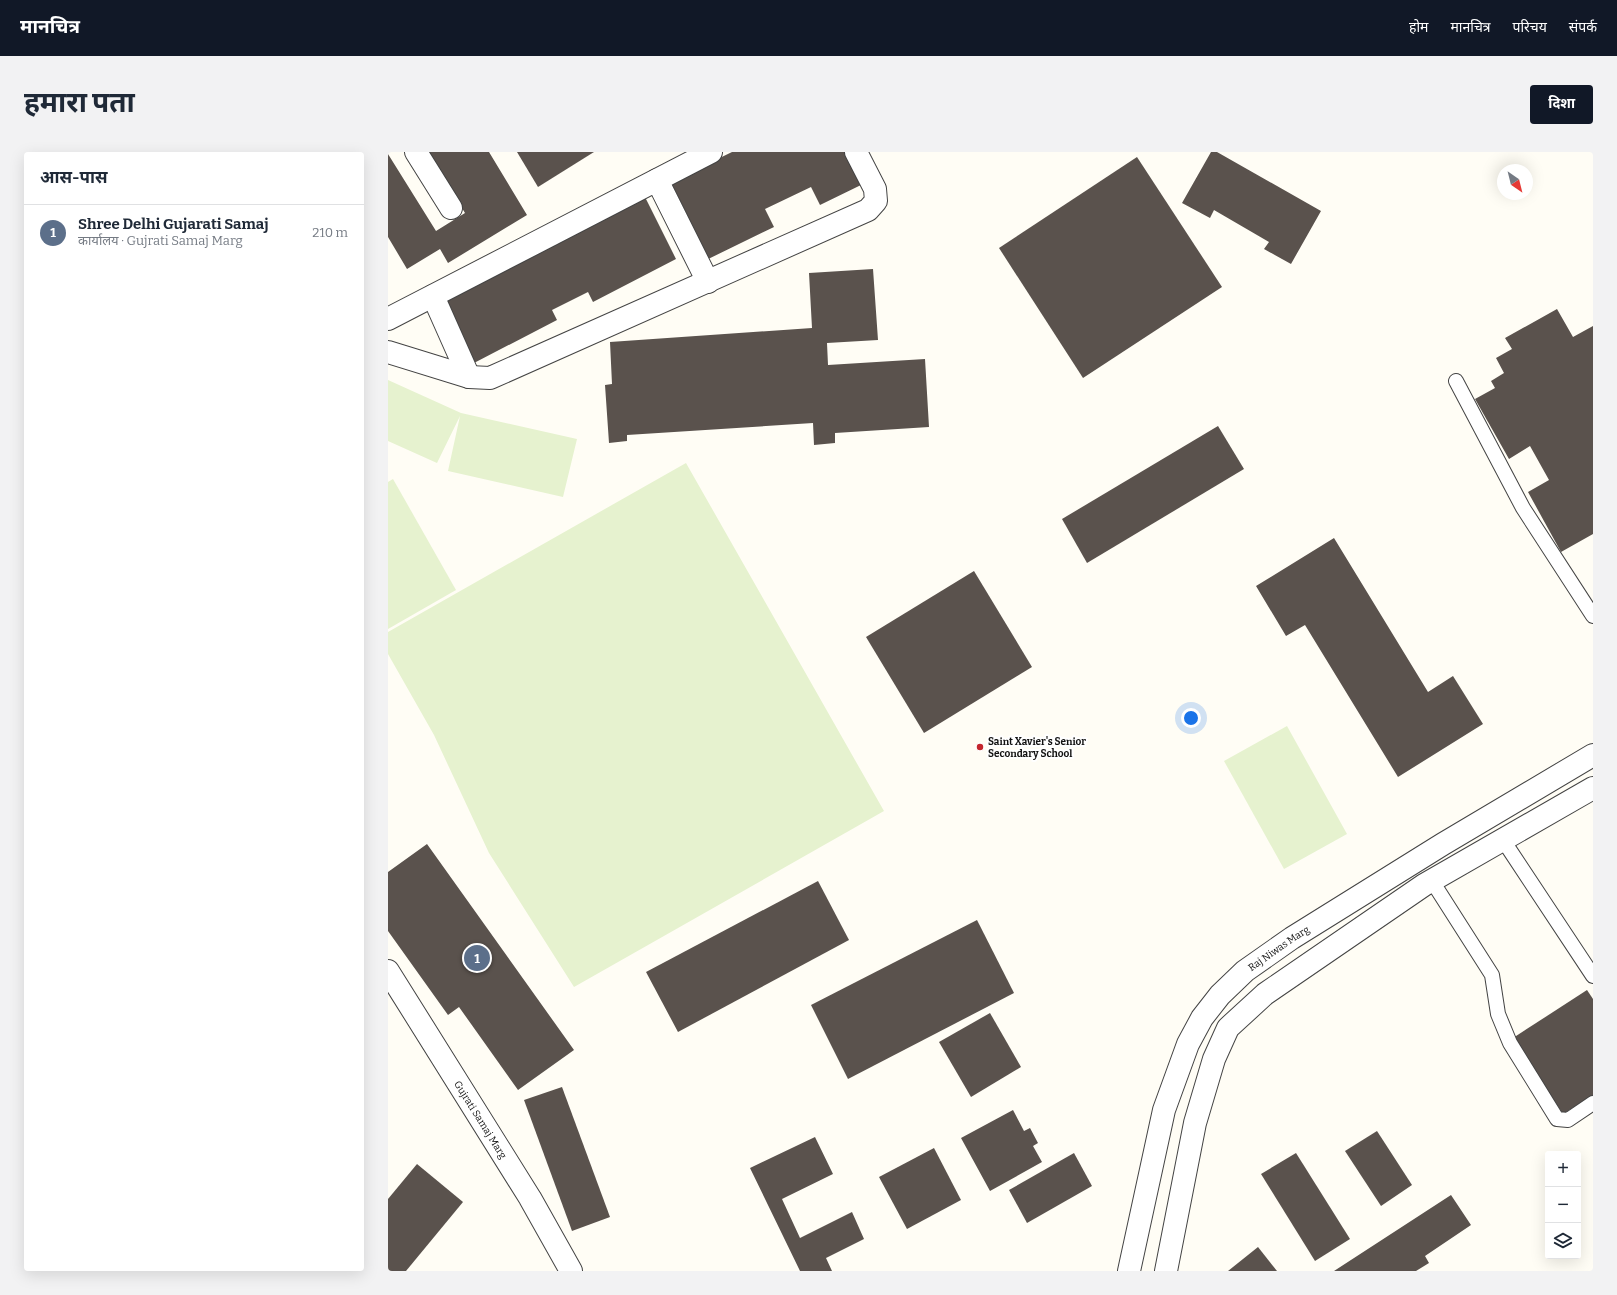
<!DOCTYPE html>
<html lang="hi">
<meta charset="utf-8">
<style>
:root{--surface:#fff;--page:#f2f2f3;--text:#1f2937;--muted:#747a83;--line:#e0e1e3;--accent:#111827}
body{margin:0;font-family:Bitter,"Noto Sans Devanagari",serif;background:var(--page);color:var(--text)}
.controls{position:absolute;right:12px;bottom:12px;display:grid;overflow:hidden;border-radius:4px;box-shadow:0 4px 16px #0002}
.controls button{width:36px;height:36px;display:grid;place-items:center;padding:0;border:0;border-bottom:1px solid var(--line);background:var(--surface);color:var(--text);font:20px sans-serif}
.compass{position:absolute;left:1109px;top:12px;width:36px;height:36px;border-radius:50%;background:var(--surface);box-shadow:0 4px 16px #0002;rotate:145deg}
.you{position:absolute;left:803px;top:566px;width:14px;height:14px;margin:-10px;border:3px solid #fff;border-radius:50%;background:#1a73e8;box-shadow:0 0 0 6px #1a73e833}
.badge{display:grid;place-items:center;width:26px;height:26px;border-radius:50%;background:var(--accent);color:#fff;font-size:13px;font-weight:700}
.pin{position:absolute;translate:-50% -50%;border:2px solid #fff;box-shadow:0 1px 4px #0006}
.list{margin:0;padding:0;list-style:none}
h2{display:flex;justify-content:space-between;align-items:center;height:52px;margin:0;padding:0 16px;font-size:17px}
h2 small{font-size:13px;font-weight:400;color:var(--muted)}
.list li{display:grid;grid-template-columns:26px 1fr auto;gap:12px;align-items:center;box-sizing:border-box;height:56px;padding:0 16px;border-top:1px solid var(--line)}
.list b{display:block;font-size:15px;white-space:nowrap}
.list p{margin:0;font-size:13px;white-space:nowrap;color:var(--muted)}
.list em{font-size:13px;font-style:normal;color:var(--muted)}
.icon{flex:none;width:22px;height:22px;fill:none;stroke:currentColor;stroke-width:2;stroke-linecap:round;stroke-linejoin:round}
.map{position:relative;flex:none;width:1205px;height:1119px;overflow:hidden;border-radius:4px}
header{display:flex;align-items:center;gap:24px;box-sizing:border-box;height:56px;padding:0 20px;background:var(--accent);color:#fff}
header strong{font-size:19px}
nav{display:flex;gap:22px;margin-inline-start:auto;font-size:14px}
.intro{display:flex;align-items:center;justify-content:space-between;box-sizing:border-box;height:96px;padding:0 24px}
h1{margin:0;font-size:28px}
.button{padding:10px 18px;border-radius:4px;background:var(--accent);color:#fff;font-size:14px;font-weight:700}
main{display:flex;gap:24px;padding:0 24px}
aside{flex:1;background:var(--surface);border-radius:4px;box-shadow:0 4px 16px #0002}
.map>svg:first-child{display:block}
.pitch{fill:#e6f2cf}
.building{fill:#5a524d}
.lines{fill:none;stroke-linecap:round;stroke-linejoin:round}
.service-casing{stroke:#444;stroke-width:16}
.minor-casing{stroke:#444;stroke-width:24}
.tertiary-casing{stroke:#444;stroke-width:24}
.service{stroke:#fff;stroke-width:14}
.minor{stroke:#fff;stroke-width:22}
.tertiary{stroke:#fff;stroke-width:22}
.poi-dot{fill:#c4262e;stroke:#fff;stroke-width:1.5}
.labels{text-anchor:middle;stroke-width:4;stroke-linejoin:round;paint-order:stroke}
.poi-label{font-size:10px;font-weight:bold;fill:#111;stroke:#fff;text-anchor:start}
.street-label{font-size:10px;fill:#111;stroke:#fff}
</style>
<header>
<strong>मानचित्र</strong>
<nav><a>होम</a><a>मानचित्र</a><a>परिचय</a><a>संपर्क</a></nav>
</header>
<div class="intro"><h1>हमारा पता</h1><a class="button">दिशा</a></div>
<main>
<aside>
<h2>आस-पास<small></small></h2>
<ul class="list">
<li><span class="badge" style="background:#5c6f8a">1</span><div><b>Shree Delhi Gujarati Samaj</b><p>कार्यालय · Gujrati Samaj Marg</p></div><em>210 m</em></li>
</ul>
</aside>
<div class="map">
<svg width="1205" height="1119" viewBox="0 0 1205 1119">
<rect width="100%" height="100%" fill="#fffdf5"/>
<g class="pitch">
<path d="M 0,228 L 73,261 L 189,287 L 175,345 L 60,319 L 72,264 L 49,311 L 0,289 Z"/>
<path d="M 298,311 L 496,659 L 186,835 L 101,701 L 46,583 L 0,502 L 0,480 Z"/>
<path d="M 5,327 L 68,438 L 0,477 L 0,330 Z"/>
<path d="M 899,574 L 959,682 L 896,717 L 836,609 Z"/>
</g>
<g class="building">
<path d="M 40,0 L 101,0 L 139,63 L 60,111 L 52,97 L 19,117 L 0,85 L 0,2 L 48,79 L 77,61 Z"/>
<path d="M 129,0 L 206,0 L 150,35 Z"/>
<path d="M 344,0 L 457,0 L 473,33 L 432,53 L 423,35 L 377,57 L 386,75 L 312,111 L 274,34 Z"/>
<path d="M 823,0 L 829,0 L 933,59 L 903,112 L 876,97 L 881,90 L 826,58 L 822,66 L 794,51 Z"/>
<path d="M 749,5 L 834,135 L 695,226 L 611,96 Z"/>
<path d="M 255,41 L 288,107 L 205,150 L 200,140 L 164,158 L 169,168 L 86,211 L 53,145 Z"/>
<path d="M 485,117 L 490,188 L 439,191 L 440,213 L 537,207 L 541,275 L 447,281 L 447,291 L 426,293 L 425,271 L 239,283 L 239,289 L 221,291 L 217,233 L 224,232 L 222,190 L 424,176 L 421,121 Z"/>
<path d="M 1169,157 L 1185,185 L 1205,174 L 1205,382 L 1173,400 L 1140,340 L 1161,328 L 1142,294 L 1121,307 L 1087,247 L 1107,236 L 1103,229 L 1116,221 L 1108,206 L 1124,197 L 1117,186 Z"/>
<path d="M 830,274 L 856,317 L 699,411 L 674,367 Z"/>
<path d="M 946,386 L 1040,540 L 1065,524 L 1095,572 L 1010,625 L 917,473 L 898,484 L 868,434 Z"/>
<path d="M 586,419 L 644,515 L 536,581 L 478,485 Z"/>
<path d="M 39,692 L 186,898 L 130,938 L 71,855 L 60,863 L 0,779 L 0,720 Z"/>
<path d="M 430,729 L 461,788 L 290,880 L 258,820 Z"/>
<path d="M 589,768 L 626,841 L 460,927 L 423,853 Z"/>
<path d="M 1199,838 L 1205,847 L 1205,943 L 1175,962 L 1125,886 Z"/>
<path d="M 602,861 L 633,915 L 583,945 L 551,890 Z"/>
<path d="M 174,935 L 222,1065 L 184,1079 L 136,948 Z"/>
<path d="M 625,958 L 636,979 L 642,976 L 650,991 L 645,994 L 654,1010 L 602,1039 L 573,986 Z"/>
<path d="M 989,979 L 1024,1033 L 993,1054 L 957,999 Z"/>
<path d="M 427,985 L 445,1022 L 394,1047 L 412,1086 L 464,1060 L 476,1087 L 438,1106 L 444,1119 L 412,1119 L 362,1016 Z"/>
<path d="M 546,996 L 573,1048 L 519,1077 L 491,1025 Z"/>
<path d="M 686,1001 L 704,1034 L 639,1071 L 621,1038 Z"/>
<path d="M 908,1001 L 962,1087 L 927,1109 L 873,1022 Z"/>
<path d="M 29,1012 L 75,1050 L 18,1119 L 0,1119 L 0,1047 Z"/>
<path d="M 1063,1043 L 1083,1073 L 1037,1104 L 1041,1111 L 1028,1119 L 946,1119 Z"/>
<path d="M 870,1095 L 889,1119 L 840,1119 Z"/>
</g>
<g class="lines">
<defs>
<g id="service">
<path d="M 1068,229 L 1135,356 L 1205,464"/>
<path d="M 1115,688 L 1205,824"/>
<path d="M 1044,729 L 1104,823 L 1110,862 L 1122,891 L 1169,967 L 1180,968 L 1205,951"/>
</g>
<g id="minor">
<path d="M 28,0 L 63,56"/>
<path d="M 269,28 L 320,130"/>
<path d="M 45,144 L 81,225"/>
<path d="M 0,167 L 323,0"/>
<path d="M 0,200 L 81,225 L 102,226 L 480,58 L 488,49 L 487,37 L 468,0"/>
</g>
<g id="tertiary">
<path id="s1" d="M 0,819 L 142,1046 L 183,1119"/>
<path id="s2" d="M 741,1119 L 776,958 L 800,892 L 814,866 L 832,843 L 857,819 L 904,786 L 1055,692 L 1205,603"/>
<path d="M 778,1119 L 807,971 L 826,907 L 840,876 L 877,842 L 1036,733 L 1205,636"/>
</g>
</defs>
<use href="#service" class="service-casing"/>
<use href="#minor" class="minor-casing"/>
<use href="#tertiary" class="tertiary-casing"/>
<use href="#service" class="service"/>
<use href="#minor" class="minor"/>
<use href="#tertiary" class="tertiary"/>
</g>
<circle class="poi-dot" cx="592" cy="595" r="4"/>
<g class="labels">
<g class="poi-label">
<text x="600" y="593">Saint Xavier's Senior<tspan x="600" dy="12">Secondary School</tspan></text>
</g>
<g class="street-label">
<text dy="4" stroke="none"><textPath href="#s2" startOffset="369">Raj Niwas Marg</textPath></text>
<text dy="4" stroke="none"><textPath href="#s1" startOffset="175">Gujrati Samaj Marg</textPath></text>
</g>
</g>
</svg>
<div class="controls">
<button>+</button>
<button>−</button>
<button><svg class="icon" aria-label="layers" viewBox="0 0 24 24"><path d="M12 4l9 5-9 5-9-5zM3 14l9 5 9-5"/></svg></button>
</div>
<svg class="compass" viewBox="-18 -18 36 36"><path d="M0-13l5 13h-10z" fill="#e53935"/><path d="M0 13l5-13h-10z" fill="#747a83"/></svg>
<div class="you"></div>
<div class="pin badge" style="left:89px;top:806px;background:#5c6f8a">1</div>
</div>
</main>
